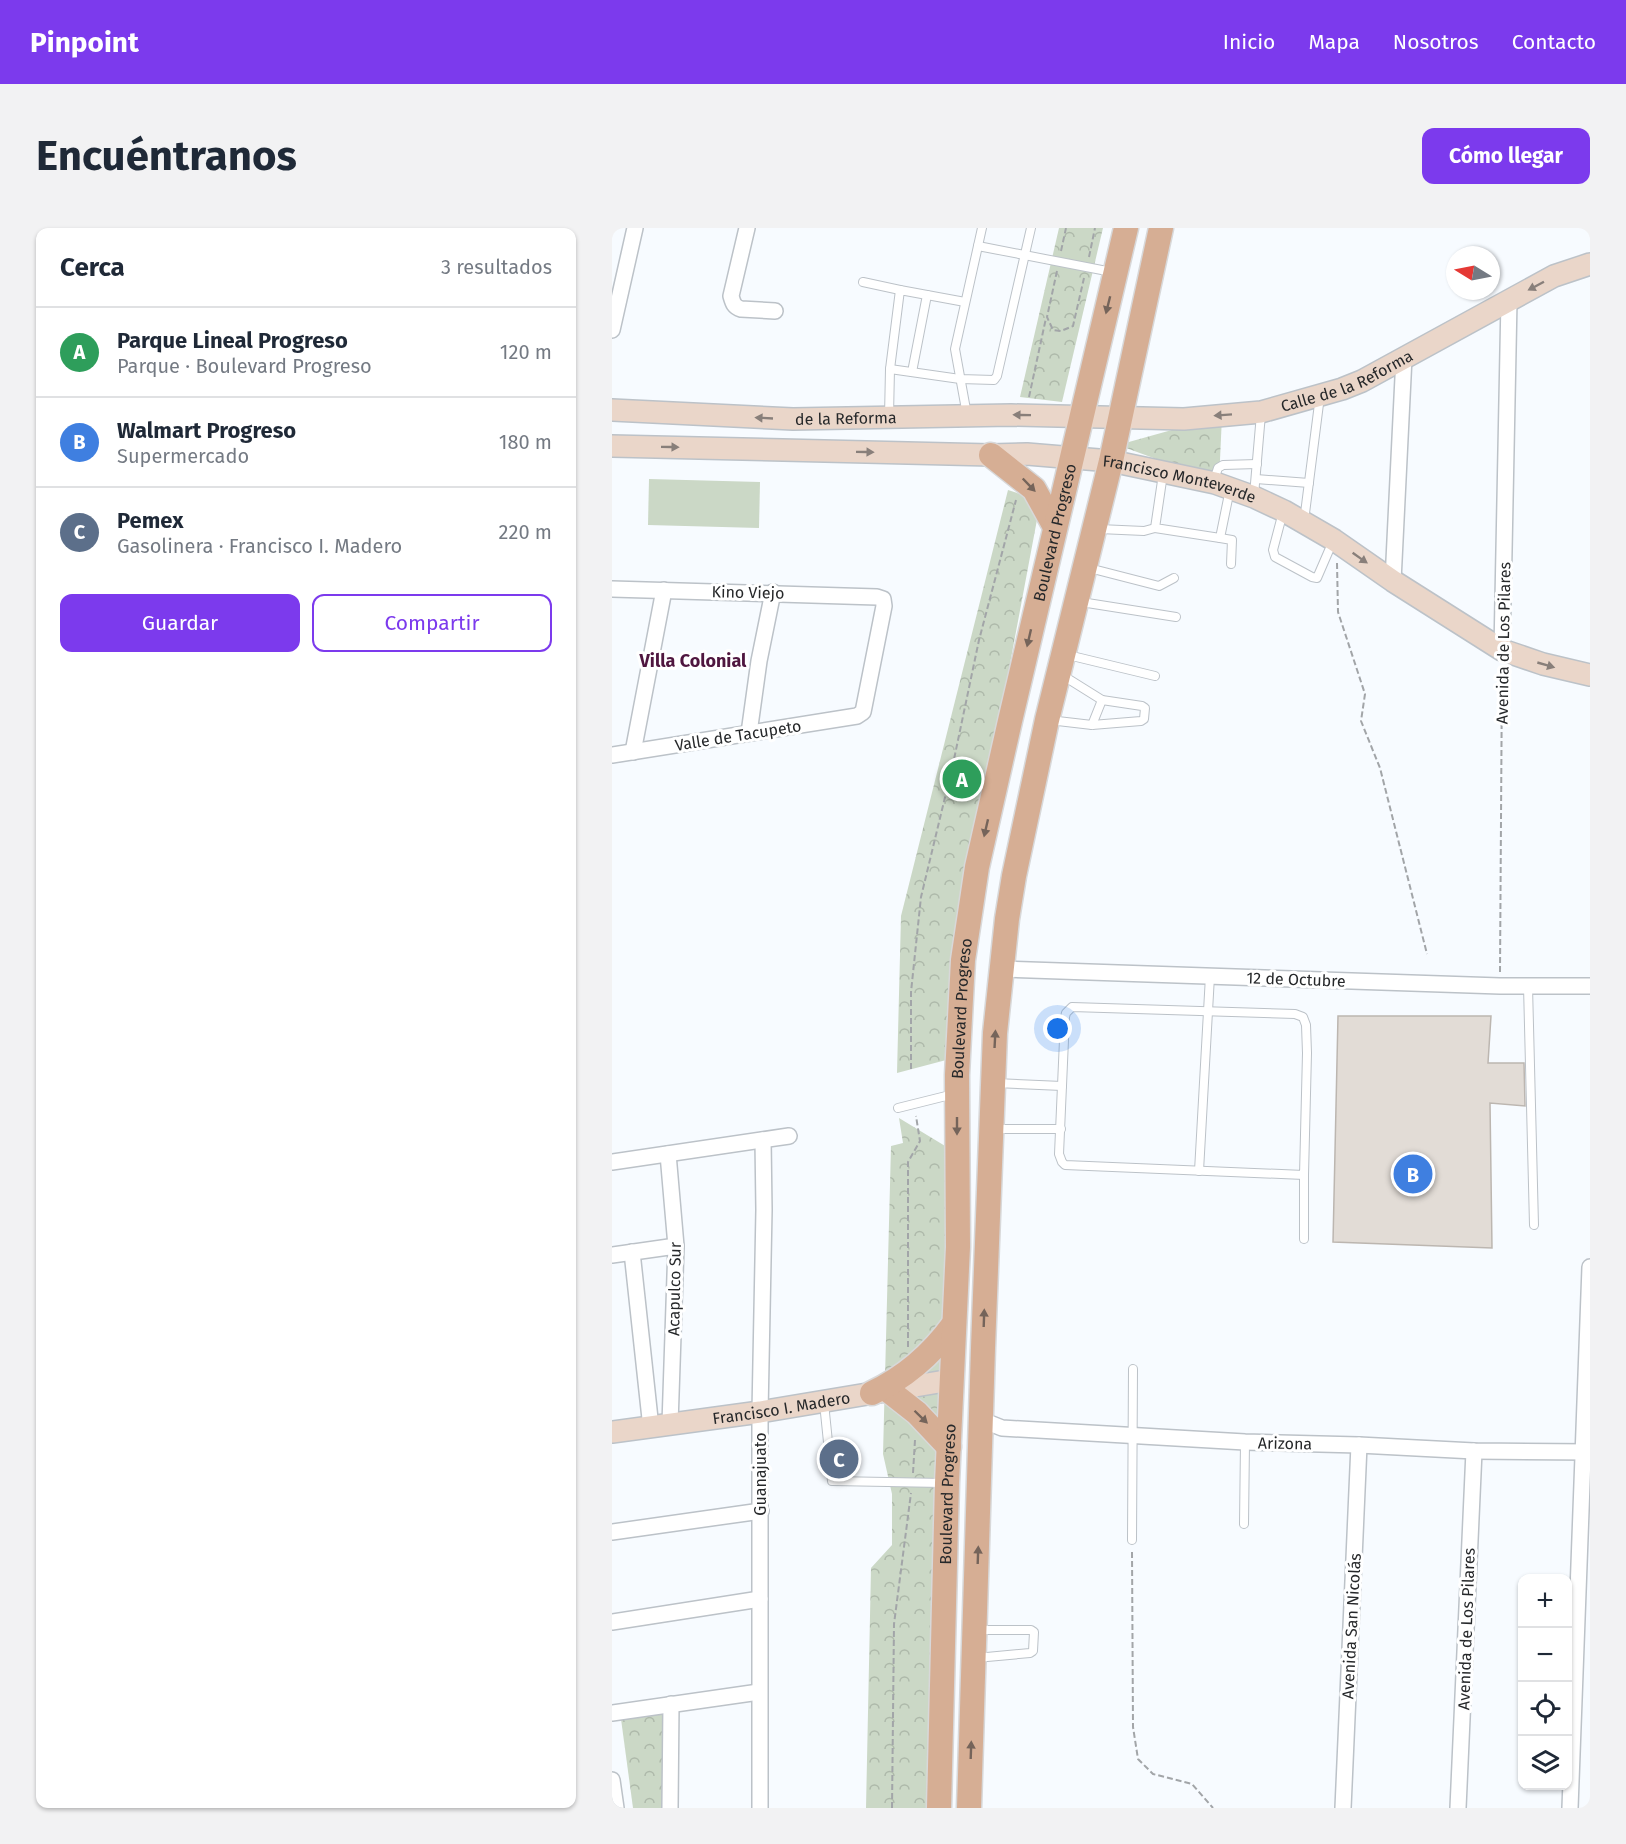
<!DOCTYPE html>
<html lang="es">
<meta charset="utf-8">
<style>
:root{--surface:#fff;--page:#f2f2f3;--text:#1f2937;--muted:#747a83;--line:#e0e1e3;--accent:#7c3aed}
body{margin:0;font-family:"Fira Sans",sans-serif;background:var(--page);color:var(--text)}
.controls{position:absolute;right:18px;bottom:18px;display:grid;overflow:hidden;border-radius:12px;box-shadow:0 2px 4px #0004}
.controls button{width:54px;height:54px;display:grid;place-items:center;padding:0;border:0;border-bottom:2px solid var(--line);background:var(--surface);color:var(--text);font:30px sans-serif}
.compass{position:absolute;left:834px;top:18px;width:54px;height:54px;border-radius:50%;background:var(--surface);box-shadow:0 2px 4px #0004;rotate:280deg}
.you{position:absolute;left:446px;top:801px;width:21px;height:21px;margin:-15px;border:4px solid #fff;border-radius:50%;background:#1a73e8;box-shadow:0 0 0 9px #1a73e833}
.badge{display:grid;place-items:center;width:39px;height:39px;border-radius:50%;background:var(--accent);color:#fff;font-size:20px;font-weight:700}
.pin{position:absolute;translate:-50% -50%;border:3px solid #fff;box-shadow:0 2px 6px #0006}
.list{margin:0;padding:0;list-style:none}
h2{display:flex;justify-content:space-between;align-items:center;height:78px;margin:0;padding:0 24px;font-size:26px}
h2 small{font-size:20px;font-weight:400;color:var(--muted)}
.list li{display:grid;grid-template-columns:39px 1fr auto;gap:18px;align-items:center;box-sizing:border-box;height:90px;padding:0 24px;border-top:2px solid var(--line)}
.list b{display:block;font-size:22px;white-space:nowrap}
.list p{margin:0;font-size:20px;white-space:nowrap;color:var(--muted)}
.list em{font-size:20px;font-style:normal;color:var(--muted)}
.actions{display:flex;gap:12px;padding:18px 24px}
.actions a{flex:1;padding:14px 0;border:2px solid var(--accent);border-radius:12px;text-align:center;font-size:21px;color:var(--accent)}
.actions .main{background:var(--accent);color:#fff}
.icon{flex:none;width:33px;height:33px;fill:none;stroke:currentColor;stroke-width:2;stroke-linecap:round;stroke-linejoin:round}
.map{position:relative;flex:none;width:978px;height:1580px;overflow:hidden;border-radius:12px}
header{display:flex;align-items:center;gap:36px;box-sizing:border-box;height:84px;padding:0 30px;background:var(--accent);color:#fff}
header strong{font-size:28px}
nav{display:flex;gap:33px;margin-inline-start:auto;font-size:21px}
.intro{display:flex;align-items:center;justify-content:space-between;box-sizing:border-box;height:144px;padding:0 36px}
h1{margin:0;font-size:42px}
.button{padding:15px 27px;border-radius:12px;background:var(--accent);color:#fff;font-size:21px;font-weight:700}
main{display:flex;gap:36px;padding:0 36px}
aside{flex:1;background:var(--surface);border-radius:12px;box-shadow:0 2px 4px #0004}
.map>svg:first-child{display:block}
.forest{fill:url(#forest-crowns)}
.pitch{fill:#cbd8c6}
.building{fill:#e2dcd6;stroke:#bcb6b0;stroke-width:1.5}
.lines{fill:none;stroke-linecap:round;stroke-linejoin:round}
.lane-casing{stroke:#bcc2c8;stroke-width:10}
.street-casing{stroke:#bcc2c8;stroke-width:18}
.secondary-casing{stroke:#bcc2c8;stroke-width:24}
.primary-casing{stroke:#d8d8d9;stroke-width:27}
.path{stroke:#a2a5a8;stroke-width:2;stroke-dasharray:6 3;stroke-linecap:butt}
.lane{stroke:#fff;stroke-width:8}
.street{stroke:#fff;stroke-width:15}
.secondary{stroke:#ead6c9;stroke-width:21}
.primary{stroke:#d6ae94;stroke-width:24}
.oneway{fill:#887f7a}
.oneway2{fill:#75645a}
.labels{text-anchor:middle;stroke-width:6;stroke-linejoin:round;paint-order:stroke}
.street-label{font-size:16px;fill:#26282a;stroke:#fff}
.neighbourhood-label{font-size:18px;font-weight:bold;fill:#4f163f;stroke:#fff}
</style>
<header>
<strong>Pinpoint</strong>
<nav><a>Inicio</a><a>Mapa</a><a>Nosotros</a><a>Contacto</a></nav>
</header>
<div class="intro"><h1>Encuéntranos</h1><a class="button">Cómo llegar</a></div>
<main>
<aside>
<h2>Cerca<small>3 resultados</small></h2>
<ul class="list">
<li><span class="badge" style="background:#2e9e5b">A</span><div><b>Parque Lineal Progreso</b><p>Parque · Boulevard Progreso</p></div><em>120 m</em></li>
<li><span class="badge" style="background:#3f7fe0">B</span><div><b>Walmart Progreso</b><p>Supermercado</p></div><em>180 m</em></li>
<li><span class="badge" style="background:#5c6f8a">C</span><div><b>Pemex</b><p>Gasolinera · Francisco I. Madero</p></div><em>220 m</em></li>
</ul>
<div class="actions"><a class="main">Guardar</a><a>Compartir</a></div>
</aside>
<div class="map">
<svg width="978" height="1580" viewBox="0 0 978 1580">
<defs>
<pattern id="forest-crowns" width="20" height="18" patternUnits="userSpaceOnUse" patternTransform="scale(1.5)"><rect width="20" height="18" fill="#cbd8c6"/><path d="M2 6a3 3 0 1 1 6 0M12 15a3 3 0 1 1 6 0" fill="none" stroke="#aeb9aa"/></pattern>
</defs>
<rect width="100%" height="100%" fill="#f7fbff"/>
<g class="forest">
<path d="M 447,0 L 491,0 L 450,174 L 408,169 Z"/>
<path d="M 610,188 L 607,254 L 506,217 Z"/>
<path d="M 396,262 L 411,267 L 427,281 L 359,644 L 338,831 L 285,845 L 289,688 Z"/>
<path d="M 287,890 L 343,924 L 321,1580 L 254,1580 L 259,1340 L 280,1317 L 280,1266 L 271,1226 L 279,918 L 291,915 Z"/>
<path d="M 52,1485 L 53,1580 L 21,1580 L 9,1491 Z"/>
</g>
<path class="pitch" d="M 37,251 L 148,254 L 147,300 L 36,297 Z"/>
<path class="building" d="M 726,788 L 879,788 L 876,835 L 912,835 L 913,878 L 878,875 L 880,1020 L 721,1014 Z"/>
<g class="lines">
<defs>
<g id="lane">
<path d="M 366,18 L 500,44"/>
<path d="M 251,54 L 288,62"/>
<path d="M 278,141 L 348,151 L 382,152 L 385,148 L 419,0"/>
<path d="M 300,144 L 315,67"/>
<path d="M 355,187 L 343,121 L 370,0"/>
<path d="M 277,188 L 278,141 L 288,62 L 353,74"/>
<path d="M 551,246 L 543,300 L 608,310 L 618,261"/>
<path d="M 644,251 L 697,255"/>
<path d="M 602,252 L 606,240 L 611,237 L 645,236"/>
<path d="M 642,267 L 649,186"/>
<path d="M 671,284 L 661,322 L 663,329 L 700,349 L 705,350 L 721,313"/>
<path d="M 692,293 L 708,168"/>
<path d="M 487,301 L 532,303 L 543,300"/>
<path d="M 608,310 L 620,312 L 619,336"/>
<path d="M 477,340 L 547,358 L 562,350"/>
<path d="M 469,374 L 564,389"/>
<path d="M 456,427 L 543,448"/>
<path d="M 437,492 L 480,497 L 529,493 L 532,491 L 533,480 L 530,478 L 490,472 L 450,447"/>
<path d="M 480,497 L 490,472"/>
<path d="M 916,758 L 922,997"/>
<path d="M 460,779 L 683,786 L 691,789 L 694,797 L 695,825 L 692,947 L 453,937 L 450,934 L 447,926 L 453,789 L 454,785 Z"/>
<path d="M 383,855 L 450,858"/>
<path d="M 286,880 L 342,866"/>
<path d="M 382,901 L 449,901"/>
<path d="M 587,943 L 598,748"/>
<path d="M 692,1011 L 692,947"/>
<path d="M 212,1175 L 220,1253 L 331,1255"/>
<path d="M 632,1296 L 633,1214"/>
<path d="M 520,1312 L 521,1141"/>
<path d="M 364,1430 L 418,1425 L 421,1423 L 422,1404 L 419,1402 L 365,1402"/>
</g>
<g id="street">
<path d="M 135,0 L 119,68 C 121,75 122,79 129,81 L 163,83"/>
<path d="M 0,102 L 23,0"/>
<path d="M 781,353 L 792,129"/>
<path d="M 0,361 L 265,369 L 271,371 L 272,378 L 252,479 L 251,484 L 245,488 L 0,527"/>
<path d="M 890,422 L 897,72"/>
<path d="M 137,505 L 147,433 L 161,364"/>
<path d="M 21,524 L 52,362"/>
<path d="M 390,741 L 888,758 L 978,758"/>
<path d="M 56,926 L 64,1018 L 58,1196"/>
<path d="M 0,934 L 177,908"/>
<path d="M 20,1024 L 39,1200"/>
<path d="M 0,1027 L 64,1018"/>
<path d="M 370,1192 L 390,1200 L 633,1214 L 747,1217 L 862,1223 L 978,1224"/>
<path d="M 0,1304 L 149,1283"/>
<path d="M 0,1394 L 148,1371"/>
<path d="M 0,1485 L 147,1464"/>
<path d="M 0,1552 L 4,1580"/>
<path d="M 58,1580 L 59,1476"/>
<path d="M 148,1580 L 148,1184 L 152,982 L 151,912"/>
<path d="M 731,1580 L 747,1217"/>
<path d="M 846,1580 L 862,1223"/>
<path d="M 958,1580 L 978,1039"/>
</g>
<g id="secondary">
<path id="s1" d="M 0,182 L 181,191 L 399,187 L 572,191 L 649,184 L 730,161 L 750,153 L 942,48 L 978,36"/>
<path id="s2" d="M 0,218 L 379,227 L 415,226 L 499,233 L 603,255 L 642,269 L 672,283 L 722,312 L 781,353 L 890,422 L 931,436 L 978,447"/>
<path id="s3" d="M 0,1204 L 148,1184 L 339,1152"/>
</g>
<g id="primary">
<path d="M 379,227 L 422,261 L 443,299"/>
<path d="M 277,1163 L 305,1185 L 337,1219"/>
<path d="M 260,1165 C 294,1149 319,1127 341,1097"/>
<path id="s4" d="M 327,1580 L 335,1255 L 346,1019 L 345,847 L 351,732 L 365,639 L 398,493 L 514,0"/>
<path d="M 357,1580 L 371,1120 L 383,805 L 395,691 L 402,648 L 435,492 L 499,233 L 549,0"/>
</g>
</defs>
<use href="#lane" class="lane-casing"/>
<use href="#street" class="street-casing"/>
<use href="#secondary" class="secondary-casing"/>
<use href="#primary" class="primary-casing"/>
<g class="path">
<path d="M 449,23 L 454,0"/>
<path d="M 477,29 L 483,0"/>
<path d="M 445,43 L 435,89 L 441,102 L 449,103 L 461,98 L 472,50"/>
<path d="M 417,169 L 434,90"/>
<path d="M 725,335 L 726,384 L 753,466 L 749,493 L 768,540 L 815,726"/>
<path d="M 888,744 L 890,440"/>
<path d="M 299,841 L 299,764 L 309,669 L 341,536 L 367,412 L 404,272"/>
<path d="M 296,1119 L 296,934 L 308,913 L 304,888"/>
<path d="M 301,1245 L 303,1212"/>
<path d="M 520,1324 L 521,1499 L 526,1531 L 541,1546 L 580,1556 L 601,1580"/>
<path d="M 280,1580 L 282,1396 L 299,1265"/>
</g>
<use href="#lane" class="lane"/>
<use href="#street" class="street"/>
<use href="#secondary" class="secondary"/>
<use href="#primary" class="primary"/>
</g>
<defs><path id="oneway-solid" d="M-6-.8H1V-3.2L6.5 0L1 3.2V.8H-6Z" transform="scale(1.5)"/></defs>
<g class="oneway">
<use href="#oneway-solid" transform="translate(924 58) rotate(152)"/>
<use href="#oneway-solid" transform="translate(410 187) rotate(-179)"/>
<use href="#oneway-solid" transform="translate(611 187) rotate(176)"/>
<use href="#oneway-solid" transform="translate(152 190) rotate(-177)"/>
<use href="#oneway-solid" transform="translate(58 219) rotate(1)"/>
<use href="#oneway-solid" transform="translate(253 224) rotate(1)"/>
<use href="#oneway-solid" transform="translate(748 330) rotate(35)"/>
<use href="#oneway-solid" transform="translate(934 437) rotate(16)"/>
</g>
<g class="oneway2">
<use href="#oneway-solid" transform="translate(496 77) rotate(104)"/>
<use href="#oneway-solid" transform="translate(417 257) rotate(46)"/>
<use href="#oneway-solid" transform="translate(417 410) rotate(103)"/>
<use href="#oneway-solid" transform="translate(374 600) rotate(103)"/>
<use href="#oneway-solid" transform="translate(383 811) rotate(-87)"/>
<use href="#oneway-solid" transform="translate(345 898) rotate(90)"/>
<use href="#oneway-solid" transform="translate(372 1090) rotate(-88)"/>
<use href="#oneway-solid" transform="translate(309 1189) rotate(44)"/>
<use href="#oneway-solid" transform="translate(366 1327) rotate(-88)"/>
<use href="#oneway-solid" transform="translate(359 1522) rotate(-88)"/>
</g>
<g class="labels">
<g class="street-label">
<text dy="6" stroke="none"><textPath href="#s1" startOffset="741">Calle de la Reforma</textPath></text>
<text dy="6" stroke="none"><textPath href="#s1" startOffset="234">de la Reforma</textPath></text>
<text dy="6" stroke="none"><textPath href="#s2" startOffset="570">Francisco Monteverde</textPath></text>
<text dy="6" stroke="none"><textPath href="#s4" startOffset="1286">Boulevard Progreso</textPath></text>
<text transform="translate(136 364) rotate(1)" y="6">Kino Viejo</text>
<text transform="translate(891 415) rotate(-89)" y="6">Avenida de Los Pilares</text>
<text transform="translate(126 507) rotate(-9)" y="6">Valle de Tacupeto</text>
<text transform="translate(684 751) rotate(2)" y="6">12 de Octubre</text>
<text dy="6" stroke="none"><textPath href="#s4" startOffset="800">Boulevard Progreso</textPath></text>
<text transform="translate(62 1061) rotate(-89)" y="6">Acapulco Sur</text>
<text dy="6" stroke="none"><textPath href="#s3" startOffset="171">Francisco I. Madero</textPath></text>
<text transform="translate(673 1215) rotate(1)" y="6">Arizona</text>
<text transform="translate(148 1246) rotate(-90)" y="6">Guanajuato</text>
<text dy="6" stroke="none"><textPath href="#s4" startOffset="314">Boulevard Progreso</textPath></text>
<text transform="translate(739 1398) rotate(-87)" y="6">Avenida San Nicolás</text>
<text transform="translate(854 1401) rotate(-88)" y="6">Avenida de Los Pilares</text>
</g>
<g class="neighbourhood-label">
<text x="81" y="439">Villa Colonial</text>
</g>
</g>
</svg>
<div class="controls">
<button>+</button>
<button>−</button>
<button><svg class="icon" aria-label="locate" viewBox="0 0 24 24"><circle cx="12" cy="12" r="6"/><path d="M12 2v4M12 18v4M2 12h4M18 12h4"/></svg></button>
<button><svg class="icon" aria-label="layers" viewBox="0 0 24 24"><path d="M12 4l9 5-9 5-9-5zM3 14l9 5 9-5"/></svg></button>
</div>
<svg class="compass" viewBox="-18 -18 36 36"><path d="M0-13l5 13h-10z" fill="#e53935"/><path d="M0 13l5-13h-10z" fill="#747a83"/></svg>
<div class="you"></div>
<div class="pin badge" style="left:350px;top:551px;background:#2e9e5b">A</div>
<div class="pin badge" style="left:801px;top:946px;background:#3f7fe0">B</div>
<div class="pin badge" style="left:227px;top:1231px;background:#5c6f8a">C</div>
</div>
</main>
